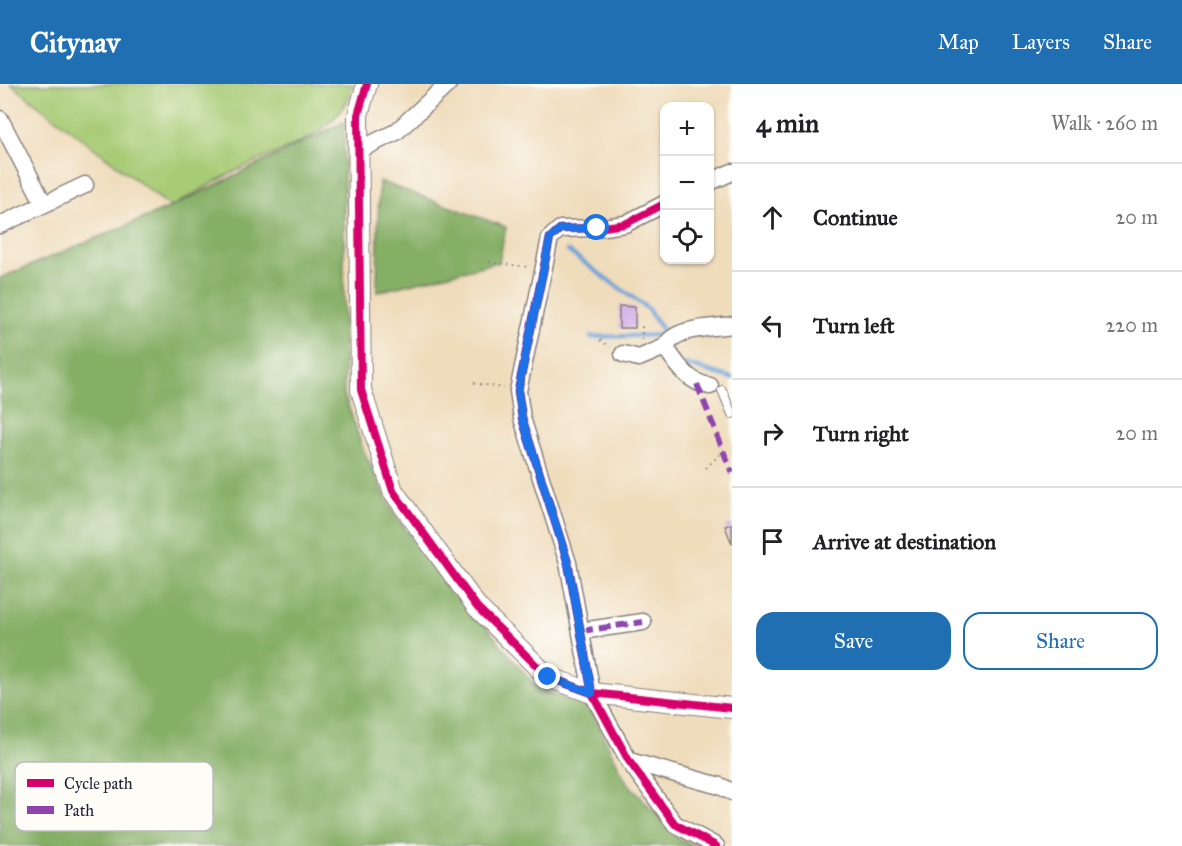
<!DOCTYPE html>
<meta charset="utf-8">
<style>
:root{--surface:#fff;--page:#f6f6f6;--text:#202124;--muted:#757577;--line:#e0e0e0;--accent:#1f6fb2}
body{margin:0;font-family:"IM FELL Great Primer",serif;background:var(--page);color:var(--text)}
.controls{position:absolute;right:18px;top:18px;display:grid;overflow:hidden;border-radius:12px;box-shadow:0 2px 4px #0004}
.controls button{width:54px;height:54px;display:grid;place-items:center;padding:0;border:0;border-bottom:2px solid var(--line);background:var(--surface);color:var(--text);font:30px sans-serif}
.stop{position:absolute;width:18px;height:18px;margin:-14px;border:4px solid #1a73e8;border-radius:50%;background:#fff}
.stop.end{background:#1a73e8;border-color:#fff;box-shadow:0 2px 6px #0008}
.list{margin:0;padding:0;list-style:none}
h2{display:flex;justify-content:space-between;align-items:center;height:78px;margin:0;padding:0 24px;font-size:26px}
h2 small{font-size:20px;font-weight:400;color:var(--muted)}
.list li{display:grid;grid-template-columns:39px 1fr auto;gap:18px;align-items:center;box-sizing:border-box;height:108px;padding:0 24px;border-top:2px solid var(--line)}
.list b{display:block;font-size:22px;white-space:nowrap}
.list em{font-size:20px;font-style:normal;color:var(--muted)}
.actions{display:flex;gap:12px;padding:18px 24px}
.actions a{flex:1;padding:14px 0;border:2px solid var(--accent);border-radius:18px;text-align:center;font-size:21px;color:var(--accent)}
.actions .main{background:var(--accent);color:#fff}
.icon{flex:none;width:33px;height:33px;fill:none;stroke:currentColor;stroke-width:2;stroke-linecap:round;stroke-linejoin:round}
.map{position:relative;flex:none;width:732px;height:762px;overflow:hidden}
header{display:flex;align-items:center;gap:36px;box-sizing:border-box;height:84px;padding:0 30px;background:var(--accent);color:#fff}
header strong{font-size:28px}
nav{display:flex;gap:33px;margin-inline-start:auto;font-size:21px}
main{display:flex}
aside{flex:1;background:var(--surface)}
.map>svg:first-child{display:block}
.green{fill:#a8cb74;stroke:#657658;stroke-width:1.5}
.forest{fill:#86af66;stroke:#546850;stroke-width:1.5}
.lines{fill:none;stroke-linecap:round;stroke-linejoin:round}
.stream{stroke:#6ba0d8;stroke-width:4.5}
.building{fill:#d2ade7}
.service-casing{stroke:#887f7b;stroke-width:10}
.minor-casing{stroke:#887f7b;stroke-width:19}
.tertiary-casing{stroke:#887f7b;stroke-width:22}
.path{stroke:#887f7b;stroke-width:2;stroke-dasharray:1.5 4.5;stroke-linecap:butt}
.service{stroke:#fff;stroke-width:8}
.minor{stroke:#fff;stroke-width:16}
.tertiary{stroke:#fff;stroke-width:20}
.quiet{stroke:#8e44ad;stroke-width:6;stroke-dasharray:12 6;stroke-linecap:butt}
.cycleway-casing{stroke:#fdfcf7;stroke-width:11}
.cycleway{stroke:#d6006c;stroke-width:8}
.route{stroke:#1a73e8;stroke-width:8}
.key{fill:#fdfcf7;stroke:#bbbbbf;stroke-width:1.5}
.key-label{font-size:16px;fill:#22223b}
</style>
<header>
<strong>Citynav</strong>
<nav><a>Map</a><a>Layers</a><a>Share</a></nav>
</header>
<main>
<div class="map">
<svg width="732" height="762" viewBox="0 0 732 762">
<rect width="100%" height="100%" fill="#fdfcf7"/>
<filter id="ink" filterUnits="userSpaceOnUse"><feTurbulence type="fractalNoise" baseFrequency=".0167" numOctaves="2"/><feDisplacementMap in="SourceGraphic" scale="12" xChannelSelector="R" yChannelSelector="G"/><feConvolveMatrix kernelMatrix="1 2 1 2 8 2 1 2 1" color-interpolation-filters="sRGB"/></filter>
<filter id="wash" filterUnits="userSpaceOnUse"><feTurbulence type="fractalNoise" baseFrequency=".008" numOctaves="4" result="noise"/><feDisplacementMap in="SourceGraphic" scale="24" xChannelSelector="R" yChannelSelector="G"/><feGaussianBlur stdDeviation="1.35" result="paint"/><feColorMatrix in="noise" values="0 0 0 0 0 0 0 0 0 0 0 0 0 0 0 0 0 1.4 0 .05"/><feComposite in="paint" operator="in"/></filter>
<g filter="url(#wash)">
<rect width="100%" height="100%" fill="#efdcbb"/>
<path class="green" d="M 11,0 L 353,0 C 341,52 281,64 240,85 C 216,96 194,110 171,123 Z"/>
<g class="forest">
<path d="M 344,38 L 344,310 L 363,365 L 395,432 L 536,603 L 589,623 L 626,697 L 680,756 L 695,762 L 0,762 L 0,194 L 171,123 Z"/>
<path d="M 379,97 L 506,143 L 499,178 L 377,208 Z"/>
</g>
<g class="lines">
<g class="stream">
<path d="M 568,167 L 647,224 L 667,253"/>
<path d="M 591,253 L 665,251"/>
<path d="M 685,280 L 732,294"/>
</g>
</g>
<g id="blocks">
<g class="building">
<path d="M 619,222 L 635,223 L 635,244 L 619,244 Z"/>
<path d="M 732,440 L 732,460 L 725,442 Z"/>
</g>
</g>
</g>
<g filter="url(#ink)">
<use href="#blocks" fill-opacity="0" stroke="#887f7b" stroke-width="1.5"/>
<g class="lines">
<defs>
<path id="service" d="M 722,306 L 732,330"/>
<g id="minor">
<path d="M 0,35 L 44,120"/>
<path d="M 359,66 L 396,48 L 448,0"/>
<path d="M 710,98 L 732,88"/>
<path d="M 664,120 L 625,140 L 597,144 L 560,145 L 550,154 L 518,307 L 522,334 L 568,479 L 592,609 L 629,677 L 675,740 L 716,762"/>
<path d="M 0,141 L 85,101"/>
<path d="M 623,270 L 639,274 L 665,263"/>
<path d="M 710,302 C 688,299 677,280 665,263 C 674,243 712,244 732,241"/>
<path d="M 581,547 L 643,538"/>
<path d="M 629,677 L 720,702 L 732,708"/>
</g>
<path id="tertiary" d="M 367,0 L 358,31 L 361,306 L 393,407 L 477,523 L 548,593 L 592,609 L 732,624"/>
</defs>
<use href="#service" class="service-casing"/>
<use href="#minor" class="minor-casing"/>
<use href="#tertiary" class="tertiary-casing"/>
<g class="path">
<path d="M 489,178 L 529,183"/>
<path d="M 600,256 L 610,263"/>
<path d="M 642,256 L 642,241"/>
<path d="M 474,299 L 504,304"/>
<path d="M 706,384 L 724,366"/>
</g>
<use href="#service" class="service"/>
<use href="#minor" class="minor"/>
<use href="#tertiary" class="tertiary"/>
<g class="quiet">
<path d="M 697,300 L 732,389"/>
<path d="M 581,547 L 643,538"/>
</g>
<defs>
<g id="cycleway">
<path d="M 367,0 L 358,31 L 361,306 L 393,407 L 477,523 L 548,593 L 592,609 L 732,624"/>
<path d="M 664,120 L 625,140 L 597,144 L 560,145 L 550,154 L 518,307 L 522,334 L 568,479 L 592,609 L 629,677 L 675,740 L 716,762"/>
</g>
</defs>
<use href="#cycleway" class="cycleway-casing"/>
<use href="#cycleway" class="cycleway"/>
</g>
</g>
<g class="lines" filter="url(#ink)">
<path class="route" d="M 548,593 L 592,609 L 568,479 L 522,334 L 518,307 L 550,154 L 560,145 L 597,144"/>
</g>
<rect x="15" y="678" width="198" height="69" rx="9" class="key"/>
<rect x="27" y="695" width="27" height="8" fill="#d6006c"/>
<rect x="27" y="722" width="27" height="8" fill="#8e44ad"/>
<g class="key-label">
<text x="64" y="705">Cycle path</text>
<text x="64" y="732">Path</text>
</g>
</svg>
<div class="controls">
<button>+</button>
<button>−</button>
<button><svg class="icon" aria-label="locate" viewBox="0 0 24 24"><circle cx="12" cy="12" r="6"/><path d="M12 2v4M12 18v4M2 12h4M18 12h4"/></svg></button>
</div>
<div class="stop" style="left:597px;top:144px"></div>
<div class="stop end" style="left:548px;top:593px"></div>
</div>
<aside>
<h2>4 min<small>Walk · 260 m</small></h2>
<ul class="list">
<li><svg class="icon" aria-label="ahead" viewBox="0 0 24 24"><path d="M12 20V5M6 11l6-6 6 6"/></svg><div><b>Continue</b></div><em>20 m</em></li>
<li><svg class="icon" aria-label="left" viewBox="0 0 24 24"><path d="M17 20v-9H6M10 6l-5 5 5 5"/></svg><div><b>Turn left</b></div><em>220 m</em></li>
<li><svg class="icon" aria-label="right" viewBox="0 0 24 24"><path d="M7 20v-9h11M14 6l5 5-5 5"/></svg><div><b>Turn right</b></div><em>20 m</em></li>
<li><svg class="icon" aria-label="arrive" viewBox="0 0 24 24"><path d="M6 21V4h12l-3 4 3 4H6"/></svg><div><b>Arrive at destination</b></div></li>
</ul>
<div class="actions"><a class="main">Save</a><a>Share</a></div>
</aside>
</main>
